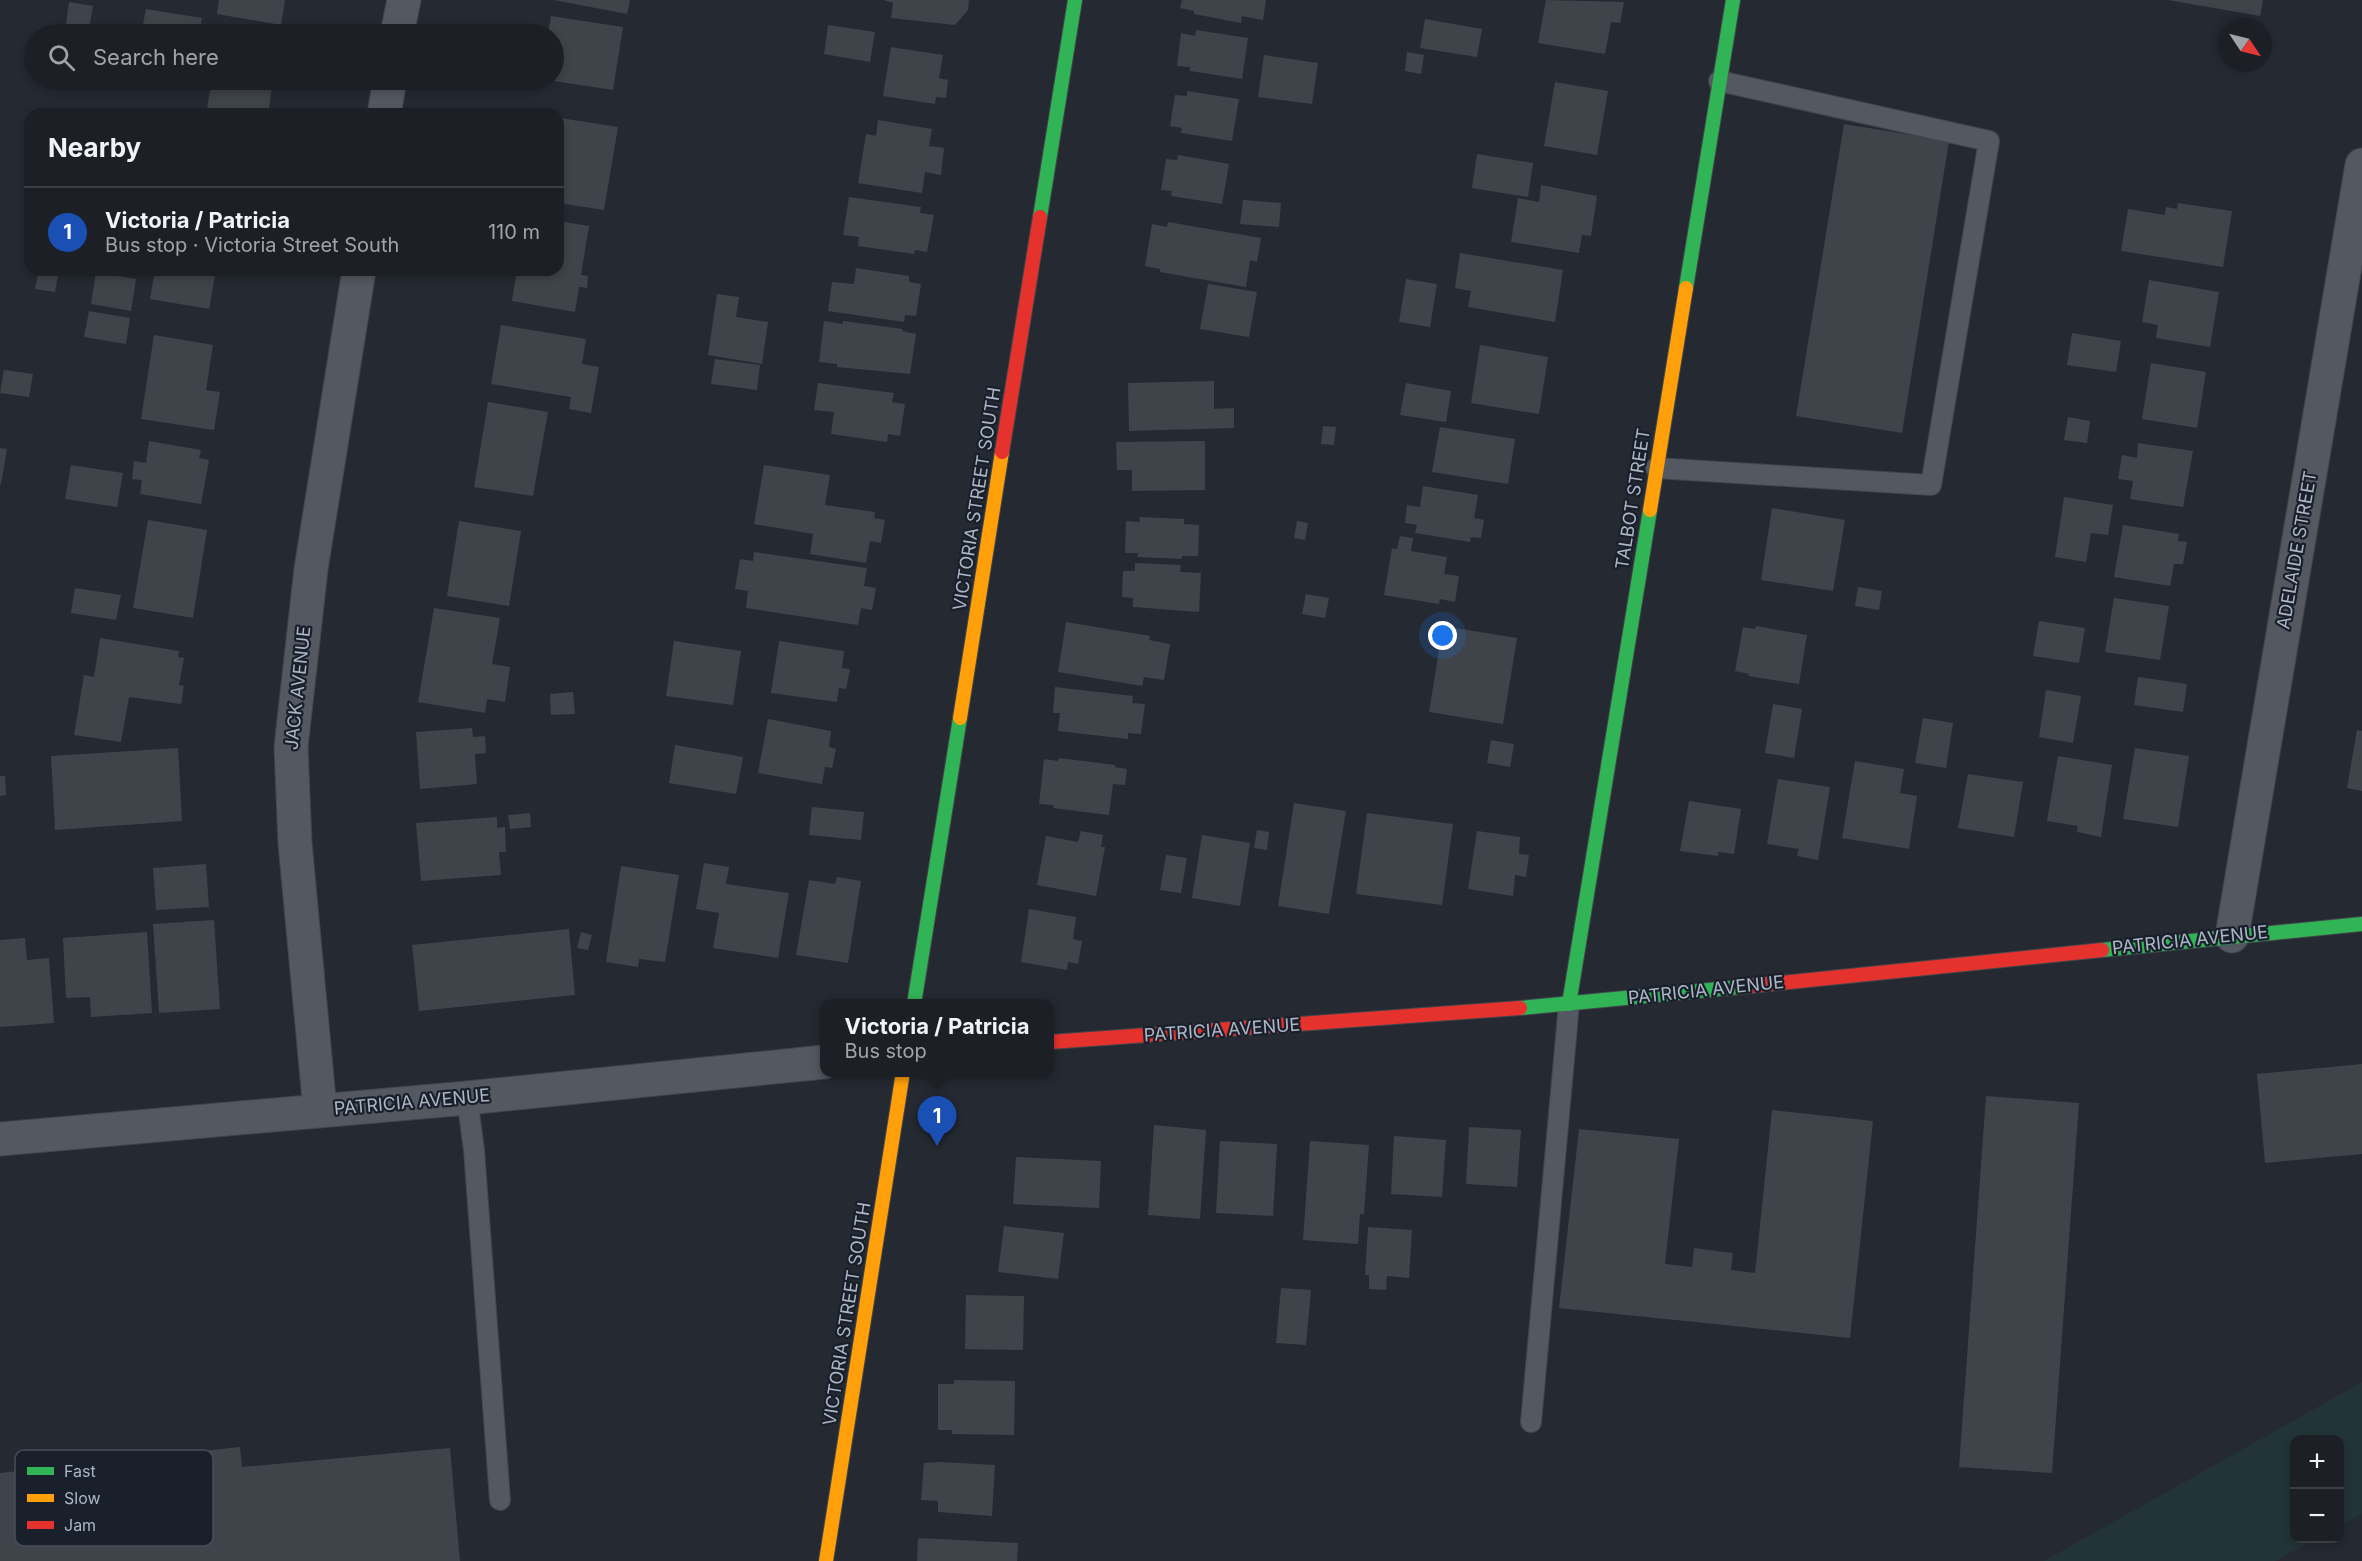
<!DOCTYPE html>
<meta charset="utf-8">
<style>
:root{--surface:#1c2026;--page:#292d32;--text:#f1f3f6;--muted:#a0a3a7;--line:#3a3e43;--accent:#d93025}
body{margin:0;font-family:Inter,sans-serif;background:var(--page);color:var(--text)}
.controls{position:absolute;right:18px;bottom:18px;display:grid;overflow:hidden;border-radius:12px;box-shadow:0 3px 9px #0003}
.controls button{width:54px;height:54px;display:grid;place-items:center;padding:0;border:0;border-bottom:2px solid var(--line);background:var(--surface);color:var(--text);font:30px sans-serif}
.compass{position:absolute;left:2218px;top:18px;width:54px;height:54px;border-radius:50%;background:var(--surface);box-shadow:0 3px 9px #0003;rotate:125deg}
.you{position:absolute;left:1443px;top:636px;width:21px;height:21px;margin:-15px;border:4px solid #fff;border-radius:50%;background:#1a73e8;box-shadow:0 0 0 9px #1a73e833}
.badge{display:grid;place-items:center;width:39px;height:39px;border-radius:50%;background:var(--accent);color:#fff;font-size:20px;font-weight:700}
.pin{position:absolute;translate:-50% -50px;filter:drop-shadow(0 2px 3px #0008)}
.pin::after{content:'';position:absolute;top:32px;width:21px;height:18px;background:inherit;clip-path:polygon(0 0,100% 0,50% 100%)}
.popup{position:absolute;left:820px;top:999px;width:234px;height:78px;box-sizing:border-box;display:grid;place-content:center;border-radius:12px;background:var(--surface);filter:drop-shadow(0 2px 4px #0005);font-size:20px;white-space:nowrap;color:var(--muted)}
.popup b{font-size:22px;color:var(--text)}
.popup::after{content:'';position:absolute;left:50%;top:100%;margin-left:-12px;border:12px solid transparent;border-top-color:var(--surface)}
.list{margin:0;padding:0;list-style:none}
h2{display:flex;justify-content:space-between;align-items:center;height:78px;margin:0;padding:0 24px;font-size:26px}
h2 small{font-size:20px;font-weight:400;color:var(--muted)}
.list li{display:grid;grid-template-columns:39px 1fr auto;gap:18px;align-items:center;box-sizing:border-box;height:90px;padding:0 24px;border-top:2px solid var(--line)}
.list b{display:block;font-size:22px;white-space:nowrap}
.list p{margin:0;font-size:20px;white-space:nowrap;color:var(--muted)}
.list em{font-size:20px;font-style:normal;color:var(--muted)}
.icon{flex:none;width:33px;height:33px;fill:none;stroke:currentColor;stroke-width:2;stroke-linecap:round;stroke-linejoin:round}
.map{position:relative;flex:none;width:2362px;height:1561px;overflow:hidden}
.search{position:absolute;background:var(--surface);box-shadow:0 3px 9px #0003;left:24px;top:24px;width:540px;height:66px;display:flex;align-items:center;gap:15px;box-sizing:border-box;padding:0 21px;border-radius:33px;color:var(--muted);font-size:22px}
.panel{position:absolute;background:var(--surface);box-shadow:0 3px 9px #0003;left:24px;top:108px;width:540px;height:168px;border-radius:18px}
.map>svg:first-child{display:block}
.green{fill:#223437}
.building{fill:#3f444a}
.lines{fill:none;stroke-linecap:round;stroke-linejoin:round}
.lane-casing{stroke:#41454b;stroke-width:22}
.street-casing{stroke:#41454b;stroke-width:35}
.fast-casing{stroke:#41454b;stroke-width:16}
.slow-casing{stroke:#41454b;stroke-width:16}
.jam-casing{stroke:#41454b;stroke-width:16}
.lane{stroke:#545860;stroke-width:20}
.street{stroke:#545860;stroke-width:33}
.fast{stroke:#30b455;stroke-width:14}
.slow{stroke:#ff9f0a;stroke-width:14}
.jam{stroke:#e5322d;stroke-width:14}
.labels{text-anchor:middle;stroke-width:4.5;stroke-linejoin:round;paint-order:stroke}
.street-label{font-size:18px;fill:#adb6c4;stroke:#19202c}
.key{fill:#19202c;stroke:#454d5a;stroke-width:1.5}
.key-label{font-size:16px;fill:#adb6c4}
</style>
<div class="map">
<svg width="2362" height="1561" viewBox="0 0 2362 1561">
<rect width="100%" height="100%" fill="#252a32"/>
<path class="green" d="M 2362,1382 L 2362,1514 L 2340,1526 L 2340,1440 L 2294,1440 L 2294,1538 L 2316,1539 L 2275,1561 L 2044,1561 Z"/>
<g class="building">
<path d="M 219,0 L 285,0 L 281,25 L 217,14 Z"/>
<path d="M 554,0 L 630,0 L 627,14 Z"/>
<path d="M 883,0 L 969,0 L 968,10 L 955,25 L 891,18 L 893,3 Z"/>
<path d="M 1182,0 L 1266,0 L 1263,20 L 1242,16 L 1241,23 L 1194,14 L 1194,11 L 1180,8 Z"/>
<path d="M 1546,0 L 1624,2 L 1620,23 L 1611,22 L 1605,54 L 1538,43 Z"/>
<path d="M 2168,0 L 2263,0 L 2260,16 Z"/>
<path d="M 69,2 L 93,6 L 88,34 L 65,31 Z"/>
<path d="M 146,9 L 202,18 L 199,34 L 141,34 Z"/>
<path d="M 551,16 L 623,27 L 613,90 L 554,81 L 554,34 L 548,34 Z"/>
<path d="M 1425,19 L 1482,29 L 1477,57 L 1420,48 Z"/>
<path d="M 828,25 L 875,32 L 870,62 L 824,54 Z"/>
<path d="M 1196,30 L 1248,38 L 1242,79 L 1190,71 L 1190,67 L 1177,66 L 1181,33 L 1195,36 Z"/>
<path d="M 891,47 L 943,55 L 939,78 L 948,80 L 946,98 L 936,97 L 935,104 L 883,96 Z"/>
<path d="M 1407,52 L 1424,55 L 1421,74 L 1405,71 Z"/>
<path d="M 1264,55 L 1318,63 L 1312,104 L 1258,97 Z"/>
<path d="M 212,80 L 273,80 L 268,114 L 206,114 Z"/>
<path d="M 1555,82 L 1608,91 L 1597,155 L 1544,146 Z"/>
<path d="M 1187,91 L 1239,99 L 1232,141 L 1181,133 L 1182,128 L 1170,126 L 1175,95 L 1187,96 Z"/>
<path d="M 560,118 L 618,127 L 604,210 L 558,203 Z"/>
<path d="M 878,120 L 932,129 L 929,146 L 944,148 L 941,175 L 925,172 L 922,193 L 858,183 L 866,134 L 876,136 Z"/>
<path d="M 1844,124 L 1949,141 L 1902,433 L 1796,416 Z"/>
<path d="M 1477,154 L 1533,163 L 1528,197 L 1472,188 Z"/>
<path d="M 1178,155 L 1229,164 L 1222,204 L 1171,196 L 1172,191 L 1161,190 L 1166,159 L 1177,160 Z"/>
<path d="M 1541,185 L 1597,196 L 1591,236 L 1582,235 L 1579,253 L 1511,242 L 1518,198 L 1539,202 Z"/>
<path d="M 849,197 L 921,207 L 920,213 L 934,215 L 927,252 L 915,250 L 914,254 L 858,246 L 859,237 L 843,235 Z"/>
<path d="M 1243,200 L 1281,203 L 1279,227 L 1240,224 Z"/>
<path d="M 2178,203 L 2232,211 L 2223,267 L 2121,251 L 2128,209 L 2165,215 L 2166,207 L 2177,209 Z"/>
<path d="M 558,221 L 589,226 L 581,275 L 588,276 L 587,288 L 579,287 L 575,312 L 512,301 L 517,270 L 558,270 Z"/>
<path d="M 1168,222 L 1261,238 L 1257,262 L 1250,260 L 1246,287 L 1160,272 L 1160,269 L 1145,266 L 1152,224 L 1167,227 Z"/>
<path d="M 1460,253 L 1563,270 L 1555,322 L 1468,307 L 1471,291 L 1455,288 Z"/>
<path d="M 856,268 L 909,276 L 909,282 L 921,284 L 916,316 L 905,315 L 904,322 L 828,311 L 832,282 L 854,284 Z"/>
<path d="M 39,270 L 59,270 L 55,292 L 35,289 Z"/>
<path d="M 155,270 L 216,270 L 209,309 L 150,299 Z"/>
<path d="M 96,272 L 136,279 L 131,311 L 91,304 Z"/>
<path d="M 1406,279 L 1437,284 L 1430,327 L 1399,322 Z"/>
<path d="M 2149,280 L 2219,292 L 2210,347 L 2156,338 L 2158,325 L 2142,322 Z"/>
<path d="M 1208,284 L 1257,292 L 1249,337 L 1200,329 Z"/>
<path d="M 717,294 L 739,297 L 736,317 L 768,322 L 762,364 L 708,355 Z"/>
<path d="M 89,311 L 130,318 L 126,344 L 84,337 Z"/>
<path d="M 824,321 L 843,324 L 843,321 L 903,329 L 902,331 L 916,334 L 910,374 L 837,367 L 837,364 L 819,362 Z"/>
<path d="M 501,325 L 586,339 L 582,364 L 599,367 L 591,413 L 569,409 L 571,397 L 491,384 Z"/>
<path d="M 2072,333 L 2121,341 L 2116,372 L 2067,365 Z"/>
<path d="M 154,335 L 213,345 L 206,390 L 220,392 L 214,430 L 141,419 Z"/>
<path d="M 1480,345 L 1548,357 L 1539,414 L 1471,403 Z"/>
<path d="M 715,359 L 760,365 L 757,390 L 711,384 Z"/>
<path d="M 2151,363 L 2206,372 L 2197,428 L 2142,419 Z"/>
<path d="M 4,370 L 33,374 L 29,397 L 0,393 Z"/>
<path d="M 1214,381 L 1214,409 L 1234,408 L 1234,428 L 1129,431 L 1128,383 Z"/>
<path d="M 818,383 L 894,393 L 892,402 L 905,404 L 900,436 L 888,434 L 887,442 L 831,434 L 834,412 L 814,410 Z"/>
<path d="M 1406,383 L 1451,391 L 1446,422 L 1400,415 Z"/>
<path d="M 488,402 L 548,412 L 533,496 L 474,487 Z"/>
<path d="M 2068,417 L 2090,421 L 2087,443 L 2064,440 Z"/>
<path d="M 1323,426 L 1336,427 L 1334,445 L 1321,444 Z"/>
<path d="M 1440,427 L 1515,439 L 1508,484 L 1432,472 Z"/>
<path d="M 149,441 L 201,450 L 199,458 L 209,460 L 201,504 L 140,494 L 142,480 L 132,479 L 134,461 L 146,463 Z"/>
<path d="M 1205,441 L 1205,490 L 1132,491 L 1132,470 L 1117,470 L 1116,442 Z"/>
<path d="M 2138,443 L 2193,451 L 2183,507 L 2130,499 L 2133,481 L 2118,479 L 2122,455 L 2137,458 Z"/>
<path d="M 0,448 L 7,449 L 1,484 L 0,484 Z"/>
<path d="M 71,465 L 123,473 L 117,507 L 65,499 Z"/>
<path d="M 764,465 L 830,475 L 825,505 L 875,512 L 874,518 L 885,520 L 881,543 L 870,541 L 866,563 L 810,554 L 813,534 L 754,524 Z"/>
<path d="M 1423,486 L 1478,495 L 1474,518 L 1484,520 L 1481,538 L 1471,537 L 1470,542 L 1415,533 L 1417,525 L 1405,523 L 1407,505 L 1420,507 Z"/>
<path d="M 2064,497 L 2113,505 L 2108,535 L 2091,533 L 2086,562 L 2055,557 Z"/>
<path d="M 1772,508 L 1845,520 L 1833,591 L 1761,580 Z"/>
<path d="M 1139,517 L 1184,519 L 1184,524 L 1199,525 L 1198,556 L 1182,556 L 1182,559 L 1137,557 L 1138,553 L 1125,553 L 1126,521 L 1140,522 Z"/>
<path d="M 148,520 L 207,530 L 193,618 L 133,608 Z"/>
<path d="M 459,521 L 521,531 L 509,606 L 447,596 Z"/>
<path d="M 1297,521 L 1308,523 L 1305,540 L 1294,538 Z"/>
<path d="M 2123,525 L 2179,534 L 2178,541 L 2187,542 L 2183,564 L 2174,564 L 2170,586 L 2114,577 Z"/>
<path d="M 1400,536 L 1413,538 L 1411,551 L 1447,557 L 1444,574 L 1459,576 L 1455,602 L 1440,599 L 1439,604 L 1384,595 L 1392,548 L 1397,549 Z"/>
<path d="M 754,552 L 867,568 L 864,586 L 876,588 L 872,610 L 861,608 L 858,625 L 746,608 L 748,591 L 735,589 L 740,559 L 753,561 Z"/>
<path d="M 1135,563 L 1181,565 L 1180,572 L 1201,573 L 1199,612 L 1133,607 L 1133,598 L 1122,597 L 1123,571 L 1135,571 Z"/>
<path d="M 1858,587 L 1882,591 L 1879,610 L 1855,606 Z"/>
<path d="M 75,588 L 121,595 L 116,620 L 71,613 Z"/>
<path d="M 1306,594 L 1329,598 L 1325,618 L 1302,614 Z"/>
<path d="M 2114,598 L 2169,606 L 2160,660 L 2105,652 Z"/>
<path d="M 434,608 L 500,618 L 492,664 L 510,667 L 505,702 L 487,699 L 485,713 L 418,702 Z"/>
<path d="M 2039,621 L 2085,628 L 2079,663 L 2033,656 Z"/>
<path d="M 1066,622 L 1150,636 L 1149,640 L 1170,644 L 1164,680 L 1144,677 L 1142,686 L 1058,672 Z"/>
<path d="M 1443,626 L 1517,638 L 1503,724 L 1429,712 Z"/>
<path d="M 1756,626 L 1807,635 L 1799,684 L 1748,676 L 1749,674 L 1735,671 L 1743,627 L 1755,629 Z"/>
<path d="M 100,638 L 179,651 L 178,657 L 184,658 L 179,685 L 184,686 L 181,704 L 129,697 L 121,742 L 74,735 L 84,675 L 94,677 Z"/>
<path d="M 674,641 L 741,651 L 733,705 L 666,696 Z"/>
<path d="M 779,641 L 844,651 L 842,668 L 850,669 L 846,689 L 839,688 L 837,702 L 771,693 Z"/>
<path d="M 2138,677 L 2187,684 L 2183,712 L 2134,705 Z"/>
<path d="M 1055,687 L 1133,696 L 1132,703 L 1145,704 L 1141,734 L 1128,733 L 1128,739 L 1058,731 L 1060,713 L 1053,713 Z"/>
<path d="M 2046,690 L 2081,696 L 2073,743 L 2039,737 Z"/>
<path d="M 573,692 L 575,714 L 551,715 L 550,694 Z"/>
<path d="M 1773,704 L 1802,709 L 1794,758 L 1765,753 Z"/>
<path d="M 1923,718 L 1953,723 L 1946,768 L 1915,763 Z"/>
<path d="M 768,719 L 831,731 L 829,747 L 836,749 L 832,768 L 825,767 L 822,784 L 758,773 Z"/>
<path d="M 472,728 L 473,737 L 485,736 L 486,753 L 475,754 L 477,784 L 420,789 L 416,732 Z"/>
<path d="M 2357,730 L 2362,731 L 2362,791 L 2347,788 Z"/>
<path d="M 1491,740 L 1514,744 L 1510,767 L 1487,763 Z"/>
<path d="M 675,745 L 743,757 L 736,794 L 669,783 Z"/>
<path d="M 178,748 L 182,821 L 55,830 L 51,756 Z"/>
<path d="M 2135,748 L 2189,756 L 2178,827 L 2123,819 Z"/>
<path d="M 2058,756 L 2112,765 L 2101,837 L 2077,832 L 2078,826 L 2047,821 Z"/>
<path d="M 1059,758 L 1115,765 L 1115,767 L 1127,769 L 1125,785 L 1113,784 L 1109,815 L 1053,808 L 1054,805 L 1039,804 L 1044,759 L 1058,761 Z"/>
<path d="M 1855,761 L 1904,769 L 1900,793 L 1917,796 L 1909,849 L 1842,838 Z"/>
<path d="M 1968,774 L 2023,782 L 2014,837 L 1958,828 Z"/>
<path d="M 0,776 L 5,776 L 6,795 L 0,796 Z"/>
<path d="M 1778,779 L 1830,787 L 1818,860 L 1797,856 L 1799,849 L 1767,844 Z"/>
<path d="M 1689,801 L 1741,809 L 1734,854 L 1718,852 L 1718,856 L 1680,851 Z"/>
<path d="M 1294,803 L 1346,811 L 1329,914 L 1278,906 Z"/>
<path d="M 812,807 L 864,812 L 861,840 L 809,835 Z"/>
<path d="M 530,813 L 531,827 L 510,829 L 508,815 Z"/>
<path d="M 1367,813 L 1453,824 L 1442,905 L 1356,894 Z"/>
<path d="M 497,817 L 497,828 L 505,827 L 506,852 L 499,852 L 501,875 L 421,881 L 416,823 Z"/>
<path d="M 1257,830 L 1269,832 L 1267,850 L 1254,848 Z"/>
<path d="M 1081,831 L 1103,835 L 1101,847 L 1105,847 L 1096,896 L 1037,885 L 1046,836 L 1078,842 Z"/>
<path d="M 1477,831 L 1520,837 L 1519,854 L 1529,855 L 1526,877 L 1515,875 L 1513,896 L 1468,889 Z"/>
<path d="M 1202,835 L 1250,843 L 1240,906 L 1192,898 Z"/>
<path d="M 1166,855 L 1187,858 L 1181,893 L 1160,890 Z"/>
<path d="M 704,863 L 729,867 L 726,884 L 789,893 L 778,958 L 713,948 L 719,913 L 696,909 Z"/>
<path d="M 206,864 L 209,907 L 156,910 L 153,868 Z"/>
<path d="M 621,866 L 679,875 L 665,962 L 639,959 L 638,967 L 606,962 Z"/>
<path d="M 837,877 L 861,881 L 848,963 L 796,955 L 809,880 L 835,884 Z"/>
<path d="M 1029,909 L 1076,917 L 1073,939 L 1082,941 L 1078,964 L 1068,962 L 1067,970 L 1021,962 Z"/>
<path d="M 214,920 L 220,1009 L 159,1013 L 153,924 Z"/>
<path d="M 569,929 L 575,995 L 419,1011 L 412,945 Z"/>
<path d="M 147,932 L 152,1013 L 91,1017 L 90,997 L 66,998 L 63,938 Z"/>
<path d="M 581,932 L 592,935 L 588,950 L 577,948 Z"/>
<path d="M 25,938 L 27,960 L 49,958 L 54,1023 L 0,1027 L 0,940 Z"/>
<path d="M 2362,1064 L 2362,1154 L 2265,1163 L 2257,1074 Z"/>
<path d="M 1986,1096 L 2079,1103 L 2052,1473 L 1959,1467 Z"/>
<path d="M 1772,1110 L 1873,1121 L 1850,1338 L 1559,1308 L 1579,1129 L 1679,1139 L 1665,1264 L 1692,1267 L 1694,1248 L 1733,1253 L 1731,1270 L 1755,1273 Z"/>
<path d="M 1154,1125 L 1206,1130 L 1200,1219 L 1148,1215 Z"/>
<path d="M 1469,1127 L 1521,1130 L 1517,1187 L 1466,1184 Z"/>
<path d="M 1394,1136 L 1446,1140 L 1442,1197 L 1391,1194 Z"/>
<path d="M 1220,1141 L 1277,1144 L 1273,1216 L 1216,1213 Z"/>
<path d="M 1310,1141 L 1369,1145 L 1364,1214 L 1360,1214 L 1358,1244 L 1303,1240 Z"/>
<path d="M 1016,1157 L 1101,1161 L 1099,1208 L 1013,1204 Z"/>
<path d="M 1004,1226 L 1064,1233 L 1058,1279 L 998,1272 Z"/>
<path d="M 1368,1227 L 1412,1230 L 1409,1278 L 1387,1276 L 1386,1290 L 1369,1289 L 1369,1275 L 1365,1275 Z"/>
<path d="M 1281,1288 L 1311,1290 L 1306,1345 L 1276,1343 Z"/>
<path d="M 966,1295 L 1024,1296 L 1023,1350 L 965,1349 Z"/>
<path d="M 954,1380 L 1015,1381 L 1014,1435 L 952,1434 L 952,1430 L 938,1430 L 938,1384 L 954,1384 Z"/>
<path d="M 240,1447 L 242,1467 L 450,1448 L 460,1561 L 0,1561 L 0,1473 Z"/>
<path d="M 941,1462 L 995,1465 L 992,1516 L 938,1512 L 938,1501 L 921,1500 L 924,1463 Z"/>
<path d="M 918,1538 L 1018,1543 L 1017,1561 L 917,1561 Z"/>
</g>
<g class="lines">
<defs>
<g id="lane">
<path d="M 1656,468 L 1931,485 L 1989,141 L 1719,81"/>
<path d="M 467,1098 L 474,1150 L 500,1500"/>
<path d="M 1531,1422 L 1569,1004"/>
</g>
<g id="street">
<path d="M 397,34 L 404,0"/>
<path d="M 384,114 L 390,80"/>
<path d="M 2232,936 L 2362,165"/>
<path d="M 320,1110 L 295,843 L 291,747 L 311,569 L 359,270"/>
<path d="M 0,1139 L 467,1098 L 824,1062"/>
</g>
<g id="fast">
<path d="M 1040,217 L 1075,0"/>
<path d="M 1686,288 L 1733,0"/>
<path d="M 2102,950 L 2362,924"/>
<path d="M 914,1004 L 960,718"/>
<path d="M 1569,1004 L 1650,510"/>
<path d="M 1520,1008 L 1751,986"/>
</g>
<g id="slow">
<path d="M 1650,510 L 1686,288"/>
<path d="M 960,718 L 1002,452"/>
<path d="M 826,1561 L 903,1072"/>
</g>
<g id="jam">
<path d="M 1002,452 L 1040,217"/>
<path d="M 1751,986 L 2102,950"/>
<path d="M 1050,1042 L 1520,1008"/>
</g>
</defs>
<use href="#lane" class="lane-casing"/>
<use href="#street" class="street-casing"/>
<use href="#fast" class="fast-casing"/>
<use href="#slow" class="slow-casing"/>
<use href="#jam" class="jam-casing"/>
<use href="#lane" class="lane"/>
<use href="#street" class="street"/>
<use href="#fast" class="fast"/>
<use href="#slow" class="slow"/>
<use href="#jam" class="jam"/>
</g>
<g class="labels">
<g class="street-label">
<text transform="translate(977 499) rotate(-81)" y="6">VICTORIA STREET SOUTH</text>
<text transform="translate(1633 499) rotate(-81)" y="6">TALBOT STREET</text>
<text transform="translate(2297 550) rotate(-80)" y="6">ADELAIDE STREET</text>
<text transform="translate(298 688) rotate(-84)" y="6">JACK AVENUE</text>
<text transform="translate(2190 940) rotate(-6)" y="6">PATRICIA AVENUE</text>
<text transform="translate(1706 990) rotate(-6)" y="6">PATRICIA AVENUE</text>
<text transform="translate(1222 1030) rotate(-4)" y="6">PATRICIA AVENUE</text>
<text transform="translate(412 1102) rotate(-5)" y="6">PATRICIA AVENUE</text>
<text transform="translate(847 1314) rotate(-81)" y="6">VICTORIA STREET SOUTH</text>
</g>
</g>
<rect x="15" y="1450" width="198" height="96" rx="9" class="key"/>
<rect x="27" y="1467" width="27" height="8" fill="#30b455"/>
<rect x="27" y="1494" width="27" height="8" fill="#ff9f0a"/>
<rect x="27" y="1521" width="27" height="8" fill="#e5322d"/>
<g class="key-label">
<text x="64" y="1477">Fast</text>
<text x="64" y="1504">Slow</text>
<text x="64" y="1531">Jam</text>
</g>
</svg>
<div class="controls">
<button>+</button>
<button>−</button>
</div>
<svg class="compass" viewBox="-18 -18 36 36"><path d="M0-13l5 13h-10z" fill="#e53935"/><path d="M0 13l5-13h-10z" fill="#a0a3a7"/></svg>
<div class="you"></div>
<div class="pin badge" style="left:937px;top:1146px;background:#1a4fb4">1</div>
<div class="popup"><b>Victoria / Patricia</b>Bus stop</div>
<div class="search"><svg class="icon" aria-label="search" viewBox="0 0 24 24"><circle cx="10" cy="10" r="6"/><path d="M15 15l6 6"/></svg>Search here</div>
<section class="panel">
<h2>Nearby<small></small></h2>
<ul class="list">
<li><span class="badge" style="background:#1a4fb4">1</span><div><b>Victoria / Patricia</b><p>Bus stop · Victoria Street South</p></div><em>110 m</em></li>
</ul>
</section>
</div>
